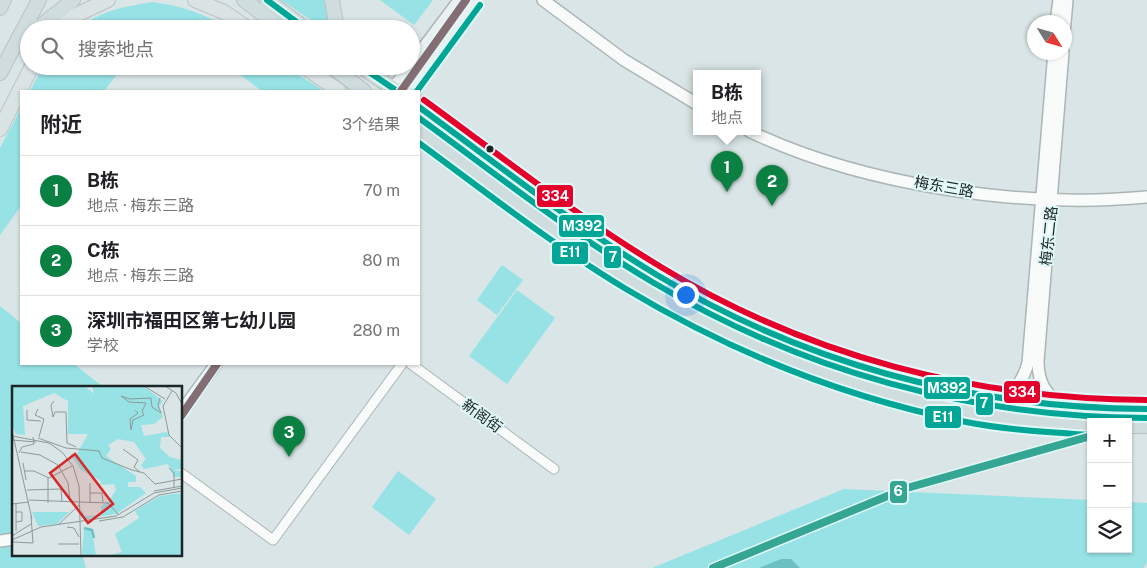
<!DOCTYPE html>
<html lang="zh">
<meta charset="utf-8">
<style>
:root{--surface:#fff;--page:#f6f6f6;--text:#202124;--muted:#757577;--line:#e0e0e0;--accent:#0b8043}
body{margin:0;font-family:"Public Sans","Noto Sans SC",sans-serif;background:var(--page);color:var(--text)}
.controls{position:absolute;right:15px;bottom:15px;display:grid;overflow:hidden;border-radius:0px;box-shadow:0 1px 4px #0004}
.controls button{width:45px;height:45px;display:grid;place-items:center;padding:0;border:0;border-bottom:1px solid var(--line);background:var(--surface);color:var(--text);font:25px sans-serif}
.compass{position:absolute;left:1027px;top:15px;width:45px;height:45px;border-radius:50%;background:var(--surface);box-shadow:0 1px 4px #0004;rotate:127deg}
.you{position:absolute;left:685px;top:294px;width:18px;height:18px;margin:-12px;border:4px solid #fff;border-radius:50%;background:#1a73e8;box-shadow:0 0 0 8px #1a73e833}
.badge{display:grid;place-items:center;width:32px;height:32px;border-radius:50%;background:var(--accent);color:#fff;font-size:16px;font-weight:700}
.pin{position:absolute;translate:-50% -41px;filter:drop-shadow(0 1px 2px #0008)}
.pin::after{content:'';position:absolute;top:26px;width:18px;height:15px;background:inherit;clip-path:polygon(0 0,100% 0,50% 100%)}
.popup{position:absolute;left:693px;top:70px;width:68px;height:65px;box-sizing:border-box;display:grid;place-content:center;border-radius:0px;background:var(--surface);filter:drop-shadow(0 1px 4px #0005);font-size:16px;white-space:nowrap;color:var(--muted)}
.popup b{font-size:19px;color:var(--text)}
.popup::after{content:'';position:absolute;left:50%;top:100%;margin-left:-10px;border:10px solid transparent;border-top-color:var(--surface)}
.list{margin:0;padding:0;list-style:none}
h2{display:flex;justify-content:space-between;align-items:center;height:65px;margin:0;padding:0 20px;font-size:21px}
h2 small{font-size:16px;font-weight:400;color:var(--muted)}
.list li{display:grid;grid-template-columns:32px 1fr auto;gap:15px;align-items:center;box-sizing:border-box;height:70px;padding:0 20px;border-top:1px solid var(--line)}
.list b{display:block;font-size:19px;white-space:nowrap}
.list p{margin:0;font-size:16px;white-space:nowrap;color:var(--muted)}
.list em{font-size:16px;font-style:normal;color:var(--muted)}
.icon{flex:none;width:28px;height:28px;fill:none;stroke:currentColor;stroke-width:2;stroke-linecap:round;stroke-linejoin:round}
.map{position:relative;flex:none;width:1147px;height:568px;overflow:hidden}
.search{position:absolute;background:var(--surface);box-shadow:0 1px 4px #0004;left:20px;top:20px;width:400px;height:55px;display:flex;align-items:center;gap:12px;box-sizing:border-box;padding:0 18px;border-radius:28px;color:var(--muted);font-size:19px}
.panel{position:absolute;background:var(--surface);box-shadow:0 1px 4px #0004;left:20px;top:90px;width:400px;height:275px;border-radius:0px}
.map>svg:first-child{display:block}
.green{fill:#97e2e5}
.water{fill:#6cc0c2}
.lines{fill:none;stroke-linecap:round;stroke-linejoin:round}
.minor-casing{stroke:#acb5b6;stroke-width:11}
.tertiary-casing{stroke:#acb5b6;stroke-width:14}
.secondary-casing{stroke:#acb5b6;stroke-width:15}
.primary-casing{stroke:#bcc2c3;stroke-width:16}
.trunk-casing{stroke:#bcc2c3;stroke-width:16}
.minor{stroke:#f9fbfb;stroke-width:9}
.tertiary{stroke:#f9fbfb;stroke-width:11}
.secondary{stroke:#eaf0f0;stroke-width:12}
.primary{stroke:#dae4e5;stroke-width:14}
.trunk{stroke:#d0ddde;stroke-width:14}
.bus-1-casing{stroke:#e1f8f8;stroke-width:10}
.bus-2-casing{stroke:#e1f8f8;stroke-width:10}
.bus-3-casing{stroke:#e1f8f8;stroke-width:10}
.bus-4-casing{stroke:#e1f8f8;stroke-width:10}
.bus-1{stroke:#02a696;stroke-width:6}
.bus-2{stroke:#02a696;stroke-width:6}
.bus-3{stroke:#02a696;stroke-width:6}
.bus-4{stroke:#e4002b;stroke-width:6}
.metro-1-casing{stroke:#e1f8f8;stroke-width:11}
.metro-2-casing{stroke:#e1f8f8;stroke-width:11}
.metro-1{stroke:#36a694;stroke-width:8}
.metro-2{stroke:#846e74;stroke-width:8}
.bus-dot{fill:#1d2626;stroke:#e1f8f8;stroke-width:2}
.labels{text-anchor:middle;stroke-width:4;stroke-linejoin:round;paint-order:stroke}
.street-label{font-size:15px;fill:#1d2626;stroke:#e1f8f8}
.inset-river{fill:none;stroke:#6cc0c2;stroke-width:2.5}
.inset-road{fill:none;stroke:#8e9999;stroke-width:1}
.view{fill:#d62828;fill-opacity:0.15;stroke:#d62828;stroke-width:2.5}
.inset-edge{fill:none;stroke:#1d2626;stroke-width:2.5}
.line-badge{stroke:#e1f8f8;stroke-width:2}
.badge-label{font-size:14px;text-anchor:middle;font-weight:bold;fill:#fff}
</style>
<div class="map">
<svg width="1147" height="568" viewBox="0 0 1147 568">
<rect width="100%" height="100%" fill="#d9e5e6"/>
<g class="green">
<path d="M 281,0 L 330,0 L 334,29 L 324,29 Z"/>
<path d="M 380,0 L 433,0 L 414,25 Z"/>
<path d="M 153,2 C 181,6 204,13 228,29 L 77,29 C 100,11 126,6 153,2 Z"/>
<path d="M 43,66 L 123,66 L 104,91 L 30,91 Z"/>
<path d="M 228,66 L 285,66 L 324,91 L 262,91 Z"/>
<path d="M 21,108 L 21,206 L 0,235 L 0,148 Z"/>
<path d="M 502,265 L 523,280 L 497,315 L 477,300 Z"/>
<path d="M 517,290 L 555,318 L 507,384 L 469,356 Z"/>
<path d="M 0,306 L 21,323 L 21,364 L 74,364 L 102,386 L 14,387 L 14,554 L 82,554 L 86,568 L 0,568 Z"/>
<path d="M 398,471 L 436,499 L 409,535 L 372,507 Z"/>
<path d="M 844,489 L 1091,500 L 1091,549 L 1128,549 L 1128,502 L 1147,503 L 1147,563 L 1143,568 L 652,568 Z"/>
</g>
<path class="water" d="M 781,559 L 791,559 L 800,568 L 759,568 Z"/>
<g class="lines">
<defs>
<g id="minor">
<path d="M 411,364 L 554,469"/>
<path d="M 181,473 L 273,540 L 402,364"/>
</g>
<g id="tertiary">
<path d="M 543,0 L 624,60 L 697,104"/>
<path d="M 1056,22 L 1059,0"/>
<path d="M 1064,34 L 1067,0"/>
<path d="M 1063,52 L 1038,361 C 1038,384 1046,395 1065,407"/>
<path d="M 749,131 C 862,185 1022,209 1147,197"/>
<path d="M 997,399 C 1015,392 1023,381 1028,363 L 1054,52"/>
<path d="M 181,412 L 216,364"/>
<path d="M 0,541 L 14,539"/>
</g>
<g id="secondary">
<path d="M 411,65 L 460,0"/>
<path d="M 393,89 L 411,66"/>
<path d="M 406,91 L 473,0"/>
</g>
<g id="primary">
<path d="M 195,0 L 224,12 L 249,29"/>
<path d="M 59,29 L 74,16 L 108,0"/>
<path d="M 303,66 L 339,91"/>
<path d="M 0,129 L 32,66"/>
</g>
<g id="trunk">
<path d="M 244,0 L 282,29"/>
<path d="M 267,0 L 306,29"/>
<path d="M 332,0 L 337,29"/>
<path d="M 0,8 L 4,0"/>
<path d="M 37,29 L 73,0"/>
<path d="M 331,66 L 364,91"/>
<path d="M 360,66 L 397,91"/>
<path d="M 0,73 L 39,0"/>
<path d="M 419,107 C 497,163 574,225 657,275 C 759,337 880,380 998,399 C 1047,407 1097,409 1147,409"/>
<path d="M 419,132 C 488,182 558,238 631,282 C 772,367 926,421 1091,426"/>
<path d="M 1128,426 L 1147,426"/>
</g>
</defs>
<use href="#minor" class="minor-casing"/>
<use href="#tertiary" class="tertiary-casing"/>
<use href="#secondary" class="secondary-casing"/>
<use href="#primary" class="primary-casing"/>
<use href="#trunk" class="trunk-casing"/>
<use href="#minor" class="minor"/>
<use href="#tertiary" class="tertiary"/>
<use href="#secondary" class="secondary"/>
<use href="#primary" class="primary"/>
<use href="#trunk" class="trunk"/>
<defs>
<g id="bus-1">
<path d="M 267,0 L 306,29"/>
<path d="M 360,66 L 397,91"/>
<path d="M 419,107 C 497,164 574,225 657,275 C 807,365 973,408 1147,409"/>
</g>
<path id="bus-2" d="M 419,143 C 487,193 553,245 626,289 C 731,352 846,398 966,422 C 1007,430 1049,432 1090,435"/>
<g id="bus-3">
<path d="M 417,91 L 480,5"/>
<path d="M 419,118 C 496,174 571,234 654,283 C 806,373 971,417 1147,418"/>
</g>
<path id="bus-4" d="M 424,100 C 502,157 578,217 661,267 C 809,357 975,399 1147,400"/>
</defs>
<use href="#bus-1" class="bus-1-casing"/>
<use href="#bus-2" class="bus-2-casing"/>
<use href="#bus-3" class="bus-3-casing"/>
<use href="#bus-4" class="bus-4-casing"/>
<use href="#bus-1" class="bus-1"/>
<use href="#bus-2" class="bus-2"/>
<use href="#bus-3" class="bus-3"/>
<use href="#bus-4" class="bus-4"/>
<defs>
<path id="metro-1" d="M 713,568 L 907,488 L 1091,436"/>
<g id="metro-2">
<path d="M 401,91 L 466,0"/>
<path d="M 181,416 L 217,364"/>
</g>
</defs>
<use href="#metro-1" class="metro-1-casing"/>
<use href="#metro-2" class="metro-2-casing"/>
<use href="#metro-1" class="metro-1"/>
<use href="#metro-2" class="metro-2"/>
</g>
<circle class="bus-dot" cx="490" cy="149" r="4.5"/>
<g class="labels">
<g class="street-label">
<text transform="translate(944 187) rotate(10)" y="5">梅东三路</text>
<text transform="translate(1049 236) rotate(-84)" y="5">梅东二路</text>
<text transform="translate(482 416) rotate(36)" y="5">新阁街</text>
</g>
</g>
<g transform="translate(12 386)">
<rect width="170" height="170" fill="#d9e5e6"/>
<path d="M 0,0 L 73,0 L 82,8 L 80,0 L 131,0 L 151,15 L 147,20 L 151,31 L 142,38 L 129,39 L 132,50 L 155,46 L 158,51 L 149,51 L 148,62 L 158,71 L 170,74 L 170,83 L 162,84 L 170,86 L 170,91 L 162,91 L 156,78 L 132,83 L 129,79 L 134,73 L 122,56 L 106,53 L 96,59 L 99,63 L 94,70 L 124,90 L 124,96 L 116,96 L 116,101 L 128,101 L 134,107 L 104,128 L 74,133 L 70,129 L 69,119 L 72,130 L 89,129 L 89,120 L 97,115 L 104,104 L 102,98 L 88,99 L 89,95 L 69,84 L 58,68 L 65,68 L 76,48 L 56,48 L 56,15 L 42,7 L 11,20 L 13,49 L 4,48 L 0,39 ZM 170,107 L 170,170 L 95,170 L 110,166 L 103,148 L 127,132 L 123,125 L 148,110 ZM 20,126 L 57,126 L 45,138 L 26,140 ZM 72,143 L 80,145 L 84,170 L 70,170 Z" fill="#97e2e5"/>
<path class="inset-river" d="M 72,142 L 80,144 L 82,152"/>
<path class="inset-road" d="M 132,0 L 153,13M 153,0 L 164,7 L 170,18M 160,5 L 151,20 L 157,49 L 170,62M 148,12 L 146,19 L 149,27M 42,15 L 39,19 L 41,31 L 43,26 L 54,26 L 55,57 L 64,61M 26,23 L 23,29 L 32,33 L 27,51M 15,24 L 15,34 L 29,35M 123,24 L 126,27 L 118,33 L 119,44 L 121,34 L 132,29 L 130,25 L 134,17 L 117,16 L 109,10 L 118,13 L 139,12 L 140,21 L 149,27M 0,45 L 20,133M 0,50 L 37,57 L 50,66 L 61,80 L 67,100 L 69,170M 26,52 L 54,62 L 87,65 L 90,72 L 120,84M 0,54 L 24,56M 111,63 L 126,74 L 122,81 L 128,86M 9,66 L 28,69 L 46,79 L 56,97 L 58,115M 7,67 L 10,61 L 22,58 L 21,51M 11,77 L 14,94M 157,82 L 162,87 L 162,101M 120,84 L 132,87 L 143,98 L 170,93M 12,85 L 22,85 L 37,92 L 60,80M 36,92 L 36,117M 78,97 L 78,116M 15,104 L 49,103 L 50,116M 142,105 L 170,100M 78,107 L 90,107 L 91,116M 17,114 L 67,116M 68,116 L 96,117 L 106,128M 0,118 L 17,116M 4,118 L 4,145M 87,135 L 111,131 L 147,109 L 170,105M 4,136 L 10,135 L 10,126 L 4,126M 46,139 L 67,119M 55,141 L 62,142 L 67,151M 0,150 L 19,138M 0,154 L 29,141 L 104,130 L 142,107 L 170,102M 1,156 L 21,157 L 19,130M 46,158 L 67,158"/>
<path class="view" d="M 63,68 L 101,118 L 76,137 L 38,87 Z"/>
<rect width="170" height="170" class="inset-edge"/>
</g>
<g class="line-badge">
<rect x="536" y="184" width="38" height="24" rx="5" fill="#e4002b"/>
<rect x="558" y="214" width="47" height="24" rx="5" fill="#02a696"/>
<rect x="551" y="241" width="38" height="24" rx="5" fill="#02a696"/>
<rect x="603" y="245" width="19" height="24" rx="5" fill="#02a696"/>
<rect x="923" y="376" width="48" height="24" rx="5" fill="#02a696"/>
<rect x="1003" y="380" width="38" height="24" rx="5" fill="#e4002b"/>
<rect x="975" y="392" width="19" height="24" rx="5" fill="#02a696"/>
<rect x="924" y="405" width="38" height="24" rx="5" fill="#02a696"/>
<rect x="889" y="480" width="19" height="24" rx="5" fill="#36a694"/>
</g>
<g class="badge-label">
<text x="555" y="201">334</text>
<text x="582" y="231">M392</text>
<text x="570" y="257">E11</text>
<text x="613" y="262">7</text>
<text x="947" y="393">M392</text>
<text x="1022" y="397">334</text>
<text x="984" y="408">7</text>
<text x="943" y="422">E11</text>
<text x="898" y="496">6</text>
</g>
</svg>
<div class="controls">
<button>+</button>
<button>−</button>
<button><svg class="icon" aria-label="layers" viewBox="0 0 24 24"><path d="M12 4l9 5-9 5-9-5zM3 14l9 5 9-5"/></svg></button>
</div>
<svg class="compass" viewBox="-18 -18 36 36"><path d="M0-13l5 13h-10z" fill="#e53935"/><path d="M0 13l5-13h-10z" fill="#757577"/></svg>
<div class="you"></div>
<div class="pin badge" style="left:727px;top:192px">1</div>
<div class="popup"><b>B栋</b>地点</div>
<div class="pin badge" style="left:772px;top:206px">2</div>
<div class="pin badge" style="left:289px;top:457px">3</div>
<div class="search"><svg class="icon" aria-label="search" viewBox="0 0 24 24"><circle cx="10" cy="10" r="6"/><path d="M15 15l6 6"/></svg>搜索地点</div>
<section class="panel">
<h2>附近<small>3个结果</small></h2>
<ul class="list">
<li><span class="badge">1</span><div><b>B栋</b><p>地点 · 梅东三路</p></div><em>70 m</em></li>
<li><span class="badge">2</span><div><b>C栋</b><p>地点 · 梅东三路</p></div><em>80 m</em></li>
<li><span class="badge">3</span><div><b>深圳市福田区第七幼儿园</b><p>学校</p></div><em>280 m</em></li>
</ul>
</section>
</div>
